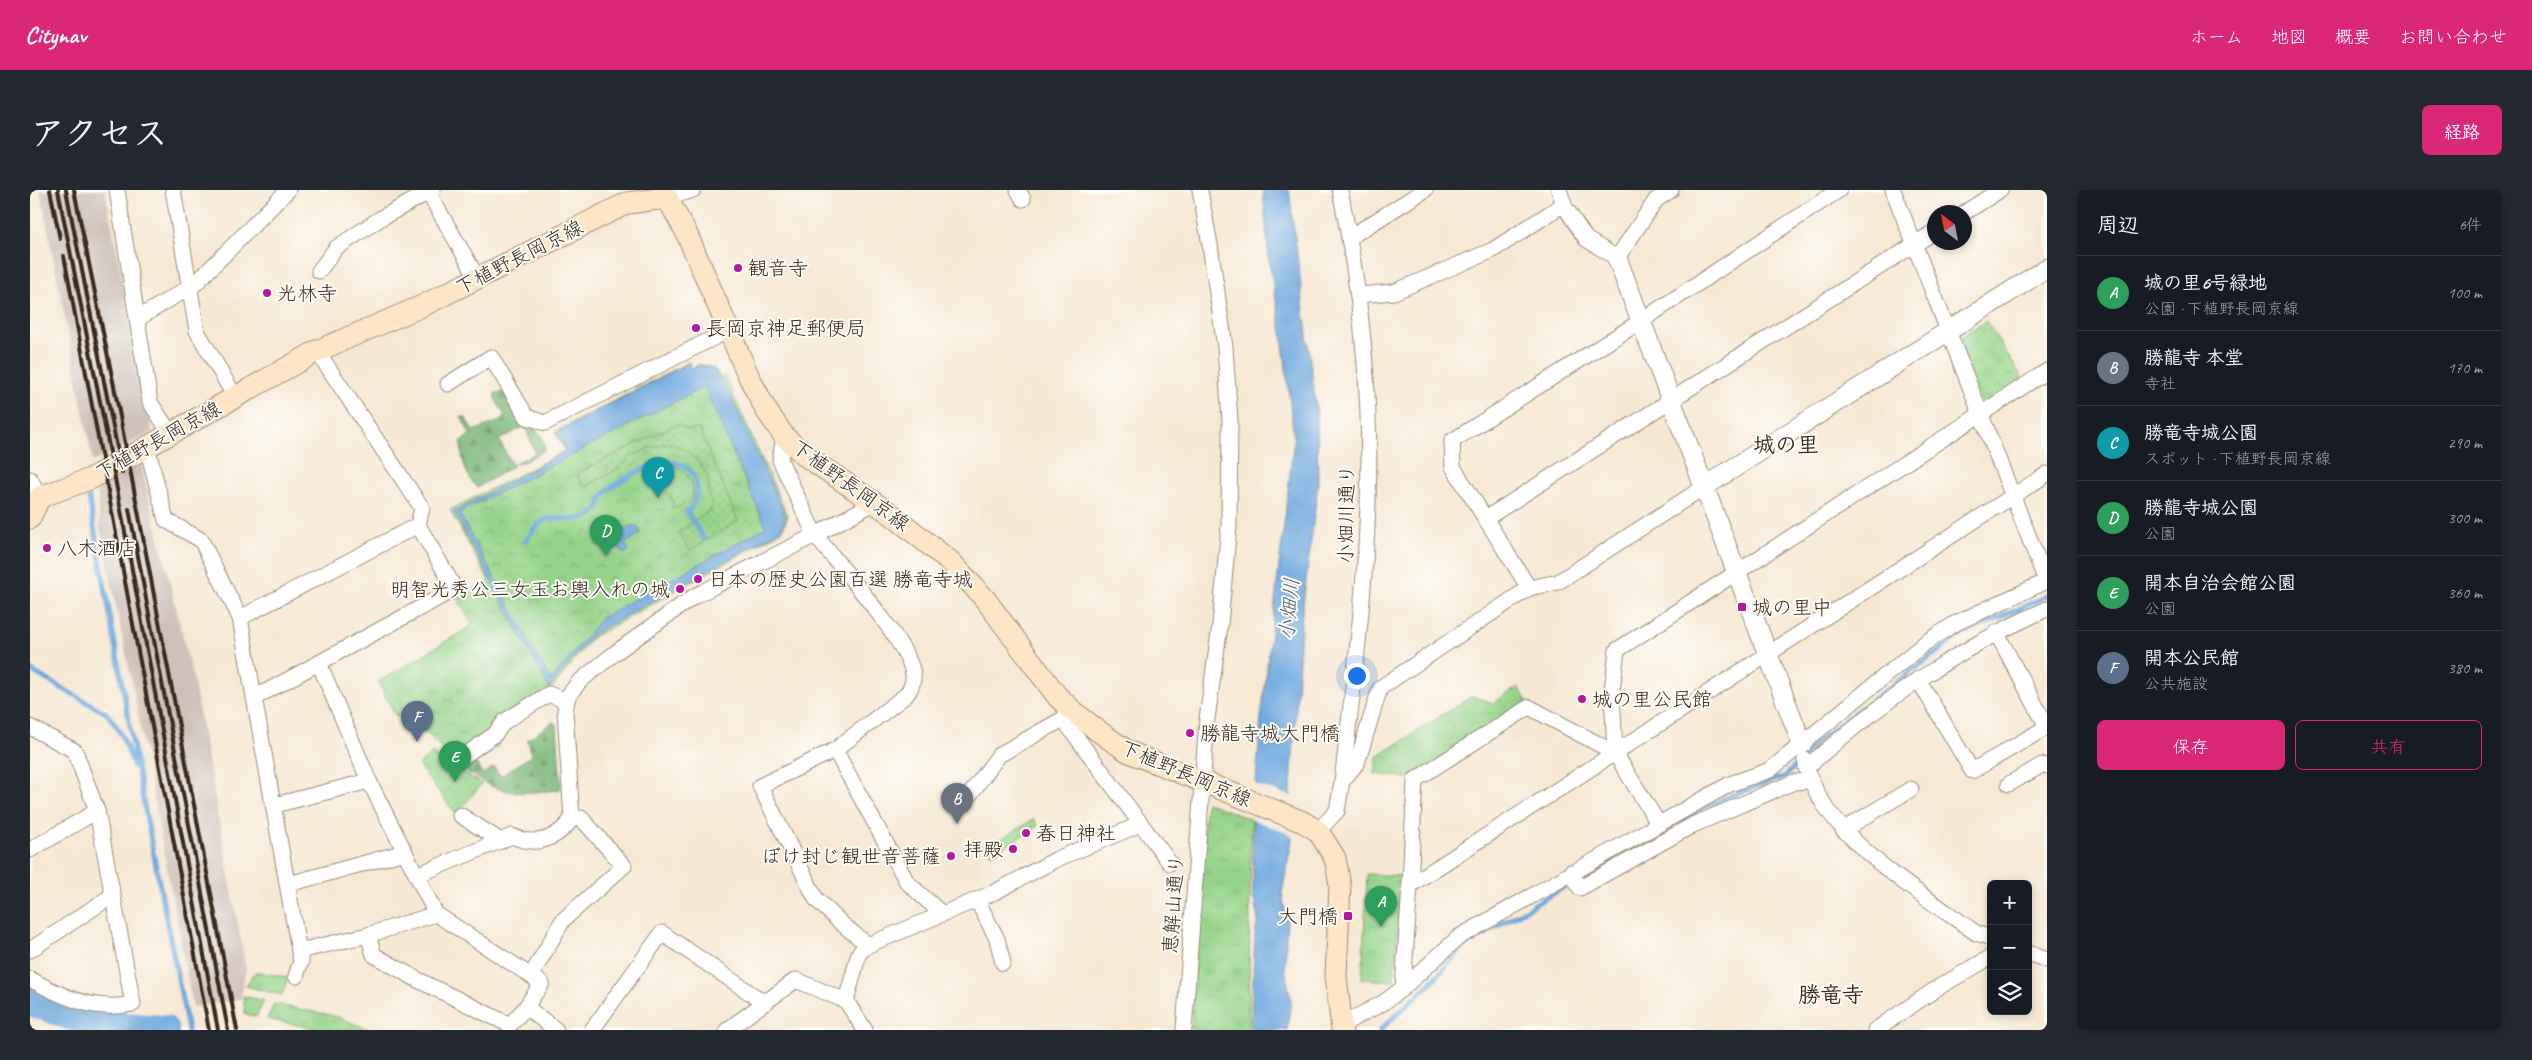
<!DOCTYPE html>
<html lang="ja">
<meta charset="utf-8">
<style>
:root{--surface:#171b24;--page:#242831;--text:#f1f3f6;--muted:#9ea1a6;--line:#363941;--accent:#db2777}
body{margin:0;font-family:Caveat,"Klee One",sans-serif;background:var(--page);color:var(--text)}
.controls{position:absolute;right:15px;bottom:15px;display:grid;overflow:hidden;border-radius:8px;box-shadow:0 2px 8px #0003}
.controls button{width:45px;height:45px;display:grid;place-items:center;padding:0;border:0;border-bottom:1px solid var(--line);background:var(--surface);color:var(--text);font:25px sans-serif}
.compass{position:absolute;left:1897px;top:15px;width:45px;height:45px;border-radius:50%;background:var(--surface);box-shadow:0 2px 8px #0003;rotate:328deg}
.you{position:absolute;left:1326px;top:485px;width:18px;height:18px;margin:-12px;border:4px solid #fff;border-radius:50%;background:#1a73e8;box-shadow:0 0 0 8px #1a73e833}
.badge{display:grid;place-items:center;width:32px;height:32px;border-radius:50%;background:var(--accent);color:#fff;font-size:16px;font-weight:700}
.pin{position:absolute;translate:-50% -41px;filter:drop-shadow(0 1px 2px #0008)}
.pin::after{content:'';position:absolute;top:26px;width:18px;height:15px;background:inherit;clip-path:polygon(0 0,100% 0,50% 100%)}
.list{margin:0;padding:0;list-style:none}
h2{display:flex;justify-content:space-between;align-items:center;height:65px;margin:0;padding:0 20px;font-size:21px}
h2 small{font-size:16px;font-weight:400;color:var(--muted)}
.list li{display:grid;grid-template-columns:32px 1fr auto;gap:15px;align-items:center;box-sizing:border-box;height:75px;padding:0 20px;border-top:1px solid var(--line)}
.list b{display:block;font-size:19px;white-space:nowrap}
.list p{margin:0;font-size:16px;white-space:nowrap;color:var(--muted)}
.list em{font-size:16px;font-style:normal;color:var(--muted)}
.actions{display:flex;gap:10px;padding:15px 20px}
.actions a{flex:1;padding:11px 0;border:1px solid var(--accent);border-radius:8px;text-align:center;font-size:18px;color:var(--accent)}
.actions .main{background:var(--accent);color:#fff}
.icon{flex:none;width:28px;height:28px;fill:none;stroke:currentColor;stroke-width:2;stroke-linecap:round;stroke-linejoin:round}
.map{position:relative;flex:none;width:2017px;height:840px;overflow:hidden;border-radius:8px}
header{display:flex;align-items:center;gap:30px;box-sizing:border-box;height:70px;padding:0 25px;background:var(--accent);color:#fff}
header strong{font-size:24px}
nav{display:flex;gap:28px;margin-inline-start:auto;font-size:18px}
.intro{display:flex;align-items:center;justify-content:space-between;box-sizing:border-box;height:120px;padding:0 30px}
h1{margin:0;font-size:35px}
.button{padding:12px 22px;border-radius:8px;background:var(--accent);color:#fff;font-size:18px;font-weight:700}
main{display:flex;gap:30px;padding:0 30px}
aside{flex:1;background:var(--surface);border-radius:8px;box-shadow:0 2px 8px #0003}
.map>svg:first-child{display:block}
.railway{fill:#cec1ba}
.grass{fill:url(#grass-tufts);stroke:#687f54}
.forest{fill:url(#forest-firs);stroke:#5a704a}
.park{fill:url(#park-crowns);stroke:#687f54}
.garden{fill:url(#garden-dots);stroke:#687f54}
.water{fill:#6fa9df;stroke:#556a7e;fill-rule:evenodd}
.pier{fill:#f7e8d3}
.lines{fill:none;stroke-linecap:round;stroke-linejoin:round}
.stream{stroke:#6fa9df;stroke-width:5}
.river{stroke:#6fa9df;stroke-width:30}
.minor-casing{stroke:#998978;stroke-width:17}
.tertiary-casing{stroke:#998978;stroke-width:21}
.secondary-casing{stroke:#998978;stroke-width:23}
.minor{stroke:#fff;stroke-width:15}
.tertiary{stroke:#fff;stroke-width:19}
.secondary{stroke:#fde5c5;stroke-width:21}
.rail{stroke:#3b2a1e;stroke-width:4}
.poi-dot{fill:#b5179e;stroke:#fdfcf7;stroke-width:2}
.labels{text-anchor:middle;stroke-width:4;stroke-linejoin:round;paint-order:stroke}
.street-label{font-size:20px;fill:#3b2a1e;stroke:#fdfcf7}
.poi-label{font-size:20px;fill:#3b2a1e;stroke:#fdfcf7;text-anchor:start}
.water-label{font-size:21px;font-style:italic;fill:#505d6b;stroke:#fdfcf7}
.quarter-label{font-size:22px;font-weight:bold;fill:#3b2a1e;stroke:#fdfcf7}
</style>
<header>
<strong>Citynav</strong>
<nav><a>ホーム</a><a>地図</a><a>概要</a><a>お問い合わせ</a></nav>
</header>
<div class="intro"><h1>アクセス</h1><a class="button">経路</a></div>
<main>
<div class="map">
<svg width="2017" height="840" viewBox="0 0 2017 840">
<defs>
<pattern id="grass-tufts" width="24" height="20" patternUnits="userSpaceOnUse" patternTransform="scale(1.25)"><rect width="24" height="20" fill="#96d48a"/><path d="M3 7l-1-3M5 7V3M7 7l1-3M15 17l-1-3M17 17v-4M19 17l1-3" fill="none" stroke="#82b677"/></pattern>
<pattern id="forest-firs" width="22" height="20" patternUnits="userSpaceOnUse" patternTransform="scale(1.25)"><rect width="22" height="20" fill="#78b676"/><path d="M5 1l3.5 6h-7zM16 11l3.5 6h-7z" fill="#649460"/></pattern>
<pattern id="park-crowns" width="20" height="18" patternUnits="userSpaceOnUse" patternTransform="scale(1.25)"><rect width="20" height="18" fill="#96d48a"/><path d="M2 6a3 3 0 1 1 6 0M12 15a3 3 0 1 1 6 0" fill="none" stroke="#82b677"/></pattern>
<pattern id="garden-dots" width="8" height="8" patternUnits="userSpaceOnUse" patternTransform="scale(1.25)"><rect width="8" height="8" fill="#96d48a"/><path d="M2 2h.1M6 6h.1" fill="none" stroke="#82b677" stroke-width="1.8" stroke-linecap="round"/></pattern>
</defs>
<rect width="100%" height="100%" fill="#fdfcf7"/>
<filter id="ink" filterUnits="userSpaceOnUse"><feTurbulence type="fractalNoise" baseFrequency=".02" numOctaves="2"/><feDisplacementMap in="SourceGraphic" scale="10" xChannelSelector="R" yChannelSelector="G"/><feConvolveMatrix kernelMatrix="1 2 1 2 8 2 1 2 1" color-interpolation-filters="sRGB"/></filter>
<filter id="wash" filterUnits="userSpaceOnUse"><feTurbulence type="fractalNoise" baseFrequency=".0096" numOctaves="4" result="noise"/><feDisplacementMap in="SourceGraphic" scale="20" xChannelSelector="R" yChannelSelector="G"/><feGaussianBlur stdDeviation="1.12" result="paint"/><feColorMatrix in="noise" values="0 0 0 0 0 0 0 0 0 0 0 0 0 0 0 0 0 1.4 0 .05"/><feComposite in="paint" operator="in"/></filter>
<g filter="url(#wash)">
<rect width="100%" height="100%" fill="#f7e8d3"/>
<g class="railway">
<path d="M 10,0 L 75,0 L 122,242 L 63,272 Z"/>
<path d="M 111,274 L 163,488 L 216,778 L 211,809 L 163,817 L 104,503 L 70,338 L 67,298 Z"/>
</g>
<g class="grass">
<path d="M 1176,612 L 1222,630 C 1219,700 1220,770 1219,840 L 1161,840 Z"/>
<path d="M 225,782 L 258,787 L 252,805 L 215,796 Z"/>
<path d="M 213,806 L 234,811 L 226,827 L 215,824 Z"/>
<path d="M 244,814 L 305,826 L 340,840 L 293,840 L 237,829 Z"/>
</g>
<g class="forest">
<path d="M 473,202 C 480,211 482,223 491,230 C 503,240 513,239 515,260 L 496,271 L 484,274 L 505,263 L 495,236 L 469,250 L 483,276 L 447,298 C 435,285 431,268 431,252 L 440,244 L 431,227 L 435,227 L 443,241 L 467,232 L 475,226 L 465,209 L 465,203 Z"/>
<path d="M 523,532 L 527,535 L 531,598 L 528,600 C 481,605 469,605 429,576 L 429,573 L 463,550 L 467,552 L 468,556 L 445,572 L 453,584 L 464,577 L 471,586 L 502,565 L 497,550 Z"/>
</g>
<g class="park">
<path d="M 1956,131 L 1993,189 L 1952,215 L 1929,154 L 1932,146 Z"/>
<path d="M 659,172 L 662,178 L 670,174 L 685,179 L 691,188 L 695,186 L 758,327 L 752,341 L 562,448 L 523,497 L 473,525 L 461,540 L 424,571 L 382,529 L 365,525 L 348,492 L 443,435 L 427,408 L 459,391 L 420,320 L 535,261 L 525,242 Z"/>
<path d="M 1488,497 L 1498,512 L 1379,588 L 1345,584 L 1347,567 L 1442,506 L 1463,513 Z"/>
<path d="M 403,563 L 409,570 L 415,565 L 437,585 L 452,594 L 426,624 L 388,575 Z"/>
<path d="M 1004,629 L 1008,636 L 962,664 L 958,657 Z"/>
<path d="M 1337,684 L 1372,686 L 1364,791 L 1332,789 Z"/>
</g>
<g class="garden">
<path d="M 647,234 L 659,240 L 669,239 L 708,331 L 660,360 L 648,342 L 681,320 L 682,312 L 679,308 L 678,286 L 668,271 L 655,260 L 642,253 L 622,257 L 601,266 L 591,277 L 557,296 L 552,295 L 547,283 Z"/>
<path d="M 644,276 C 659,280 669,301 659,313 L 642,319 L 643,310 L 632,297 L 629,285 L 636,277 Z"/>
</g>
<g class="water">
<path d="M 1233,0 L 1259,0 L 1287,225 L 1288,295 L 1272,423 L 1261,598 L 1262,650 L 1252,703 L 1257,730 L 1255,779 L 1261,810 L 1257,840 L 1222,840 L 1221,832 L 1225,743 L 1228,730 L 1223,705 L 1223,631 L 1231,528 L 1264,249 L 1252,144 L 1239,71 Z"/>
<path d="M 659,173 L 662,179 L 670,175 L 684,179 L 690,191 L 693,190 L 756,327 L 751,340 L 564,443 L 519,498 L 424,322 L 536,261 L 527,242 ZM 674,197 L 736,337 L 571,428 L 521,491 L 429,323 Z"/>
<path d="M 602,336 L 608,336 L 610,343 L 595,354 L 599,361 L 594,364 L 589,357 L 577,362 L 570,353 L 571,347 C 578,340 592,339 602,336 Z"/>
</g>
<path class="pier" d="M 1223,594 L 1264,607 L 1265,649 L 1258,643 L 1220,629 Z"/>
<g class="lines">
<g class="stream">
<path d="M 59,308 L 110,594 L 158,840"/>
<path d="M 496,351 C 518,312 531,337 559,326 C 571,321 569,306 579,299 C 600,284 660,249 667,298 C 668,306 663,316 657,322 L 674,349"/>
<path d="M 0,480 L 76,523 C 91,539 97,557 104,577"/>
<path d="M 1648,631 L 1694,608 L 1756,586 L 1790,549 L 1929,446 L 2017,406"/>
<path d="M 1350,840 L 1398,796 L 1435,755 L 1584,668"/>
</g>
<path class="river" d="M 0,811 L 39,825 L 80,836 L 134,840"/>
</g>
</g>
<g filter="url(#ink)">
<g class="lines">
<defs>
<g id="minor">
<path d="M 87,0 L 120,212 L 140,243"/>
<path d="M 143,0 L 167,141 L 205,207"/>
<path d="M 988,0 L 993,9"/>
<path d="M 1529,0 L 1535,17 L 1556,49 L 1587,68 L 1626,10 L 1641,0"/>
<path d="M 1863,0 L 2016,391"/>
<path d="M 398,2 L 447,87"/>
<path d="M 637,8 L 663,0"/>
<path d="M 1934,23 L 1970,0"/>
<path d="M 1320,47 L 1395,0"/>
<path d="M 289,81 L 306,58 L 351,28 L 403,0"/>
<path d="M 1328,105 L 1364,102 L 1463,60 L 1534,14"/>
<path d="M 107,129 L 166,93 L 258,0"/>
<path d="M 418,194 L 461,167 L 497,227 L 515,233 L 699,140"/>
<path d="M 754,246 L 750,270 L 785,345 L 844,313"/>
<path d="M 117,257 L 136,330 L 171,350 L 210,428 L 269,761 L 338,745 L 406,724 L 339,591 L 289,473"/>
<path d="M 0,289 L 10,307"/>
<path d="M 1455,329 L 1904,42"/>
<path d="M 1499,398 L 1423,277 L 1422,251 L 1611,131 L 1809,0"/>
<path d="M 210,428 L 388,335"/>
<path d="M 1888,489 L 1942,581 L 2017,537 L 1966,442"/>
<path d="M 226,507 L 425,399 L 388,335 L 392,318 L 287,161"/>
<path d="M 1033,529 L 1140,673"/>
<path d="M 0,537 L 45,561 L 67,621 L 103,814 C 65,822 32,807 0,789"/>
<path d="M 805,560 L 730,596 L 786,709 L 812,734 L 838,755"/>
<path d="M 1585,563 L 1582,501 L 1587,460 L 2017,181"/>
<path d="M 434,566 L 465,544 L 475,531 L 519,504 L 536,511"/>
<path d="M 1775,570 C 1789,644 1888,701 1946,743 L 1961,748"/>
<path d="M 1776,578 C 1852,511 1924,460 2017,419"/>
<path d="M 1312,591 L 1327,573 L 1350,498 L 1499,398 L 1528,392 L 1674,297"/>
<path d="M 1979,594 L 2012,575 L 2017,576"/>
<path d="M 938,607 L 969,565 L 1033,529 L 1038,523"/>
<path d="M 245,615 L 339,591"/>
<path d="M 430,625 L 471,651"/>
<path d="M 1813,640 L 1881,599"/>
<path d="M 1288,641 L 1307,621 L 1312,591 C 1323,499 1335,406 1338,312 C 1342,209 1331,102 1310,0"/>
<path d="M 0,660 L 67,621"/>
<path d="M 1541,682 L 1550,698 L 1663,635 L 1764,592 L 1780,591"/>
<path d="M 387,685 L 482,646 C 506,657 526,650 542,629 L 535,521 L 538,506 L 549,492 L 585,463 L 663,407 L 785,345 C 807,373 878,451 883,484 C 884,492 881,499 876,505 L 805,560 L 877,692 L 912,724"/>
<path d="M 259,694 L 375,662"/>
<path d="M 1380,695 L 1385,590 L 1499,517 L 1585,563 L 1628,633"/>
<path d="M 947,710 L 967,749 L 973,773"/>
<path d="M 406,724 L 512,793 L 496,817"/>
<path d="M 338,745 L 344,765 L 388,790 L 480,835 L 496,817 L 526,840"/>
<path d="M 0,760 L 83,705"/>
<path d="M 1998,763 L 2017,770"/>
<path d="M 266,786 L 271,771 L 269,761"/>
<path d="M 501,786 L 533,730 L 594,676 L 551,628 L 542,629"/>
<path d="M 1373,798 L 1380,695 L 2017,284"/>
<path d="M 816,811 L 829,763 L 838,755 L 963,703 L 1027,669 L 1111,634"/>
<path d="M 1311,835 L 1353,813 L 1373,798 L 1429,747 L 1700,594 L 1740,580 L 1895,453 L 1924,434 L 2017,391"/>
<path d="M 562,840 L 632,743 L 735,813"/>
<path d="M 697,840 L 766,790 L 816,811 L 835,840"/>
<path d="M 1154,840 L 1177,529 L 1190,435 L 1199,335 L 1200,231 L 1195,157 L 1180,55 L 1170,0"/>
<path d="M 1845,840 L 1909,797 L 1961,767"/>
</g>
<g id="tertiary">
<path d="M 1587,68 L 1772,554"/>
<path d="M 1674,297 L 2017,78"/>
</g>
<path id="secondary" d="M 0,328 L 10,307 L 60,289 L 287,161 L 392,116 L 597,13 L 637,8 L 656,42 L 719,187 L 736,220 L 754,246 L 774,265 L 861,324 L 922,373 L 955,409 L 1027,506 C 1049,528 1074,546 1099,562 L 1273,632 L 1288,641 L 1305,668 L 1310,695 L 1306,786 L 1312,840"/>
</defs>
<use href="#minor" class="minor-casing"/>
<use href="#tertiary" class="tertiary-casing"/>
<use href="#secondary" class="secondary-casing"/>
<use href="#minor" class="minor"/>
<use href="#tertiary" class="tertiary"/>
<use href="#secondary" class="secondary"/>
<g class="rail">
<path d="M 20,0 L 30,49"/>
<path d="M 28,0 L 81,267 L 188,840"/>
<path d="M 36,0 L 92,282"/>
<path d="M 44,0 L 87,211 L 207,840"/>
<path d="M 34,66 L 179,840"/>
<path d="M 99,319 L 198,840"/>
</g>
</g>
</g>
<g class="poi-dot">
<circle cx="708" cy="78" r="5"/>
<circle cx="237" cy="103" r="5"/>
<circle cx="666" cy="138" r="5"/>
<circle cx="17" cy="358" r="5"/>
<circle cx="668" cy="389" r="5"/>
<circle cx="650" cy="399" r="5"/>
<rect x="1707" y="412" width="10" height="10" rx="2.5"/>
<circle cx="1552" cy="509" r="5"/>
<circle cx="1160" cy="543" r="5"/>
<circle cx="996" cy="643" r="5"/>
<circle cx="983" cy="659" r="5"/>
<circle cx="921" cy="666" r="5"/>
<rect x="1313" y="721" width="10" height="10" rx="2.5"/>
</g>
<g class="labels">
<g class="street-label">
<text transform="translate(489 67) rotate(-27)" y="7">下植野長岡京線</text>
<text transform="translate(128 250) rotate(-29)" y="7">下植野長岡京線</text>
<text transform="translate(821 295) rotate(36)" y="7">下植野長岡京線</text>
<text transform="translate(1316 324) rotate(-89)" y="7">小畑川通り</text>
<text transform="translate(1156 583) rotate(23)" y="7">下植野長岡京線</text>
<text transform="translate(1143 714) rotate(-86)" y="7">恵解山通り</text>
</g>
<g class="poi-label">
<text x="718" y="85">観音寺</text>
<text x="247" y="110">光林寺</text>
<text x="676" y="145">長岡京神足郵便局</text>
<text x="27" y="365">八木酒店</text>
<text x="678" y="396">日本の歴史公園百選 勝竜寺城</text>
<text x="640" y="406" text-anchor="end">明智光秀公三女玉お輿入れの城</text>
<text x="1722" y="424">城の里中</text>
<text x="1562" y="516">城の里公民館</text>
<text x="1170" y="550">勝龍寺城大門橋</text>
<text x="1006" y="650">春日神社</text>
<text x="973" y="666" text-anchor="end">拝殿</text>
<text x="911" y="673" text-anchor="end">ぼけ封じ観世音菩薩</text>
<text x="1308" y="733" text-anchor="end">大門橋</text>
</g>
<g class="water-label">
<text transform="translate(1259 419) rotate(-85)" y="7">小畑川</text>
</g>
<g class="quarter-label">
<text x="1756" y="262">城の里</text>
<text x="1801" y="812">勝竜寺</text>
</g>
</g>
</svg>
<div class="controls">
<button>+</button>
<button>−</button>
<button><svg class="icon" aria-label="layers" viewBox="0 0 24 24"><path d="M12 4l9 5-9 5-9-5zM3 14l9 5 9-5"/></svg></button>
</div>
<svg class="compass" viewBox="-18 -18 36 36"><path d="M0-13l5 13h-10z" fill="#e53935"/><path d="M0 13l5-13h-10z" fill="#9ea1a6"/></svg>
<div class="you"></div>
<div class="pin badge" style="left:1351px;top:737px;background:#2e9e5b">A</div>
<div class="pin badge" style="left:927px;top:634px;background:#6b7280">B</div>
<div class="pin badge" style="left:628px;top:308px;background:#0f9aa8">C</div>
<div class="pin badge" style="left:576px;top:366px;background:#2e9e5b">D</div>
<div class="pin badge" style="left:425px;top:592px;background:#2e9e5b">E</div>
<div class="pin badge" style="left:387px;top:552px;background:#5c6f8a">F</div>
</div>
<aside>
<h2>周辺<small>6件</small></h2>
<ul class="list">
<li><span class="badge" style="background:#2e9e5b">A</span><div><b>城の里6号緑地</b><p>公園 · 下植野長岡京線</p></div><em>100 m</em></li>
<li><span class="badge" style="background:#6b7280">B</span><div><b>勝龍寺 本堂</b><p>寺社</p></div><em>170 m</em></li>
<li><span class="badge" style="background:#0f9aa8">C</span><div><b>勝竜寺城公園</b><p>スポット · 下植野長岡京線</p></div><em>290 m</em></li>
<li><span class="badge" style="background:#2e9e5b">D</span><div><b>勝龍寺城公園</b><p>公園</p></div><em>300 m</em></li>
<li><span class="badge" style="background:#2e9e5b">E</span><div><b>開本自治会館公園</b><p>公園</p></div><em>360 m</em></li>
<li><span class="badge" style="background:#5c6f8a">F</span><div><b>開本公民館</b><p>公共施設</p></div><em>380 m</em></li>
</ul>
<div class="actions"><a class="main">保存</a><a>共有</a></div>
</aside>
</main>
